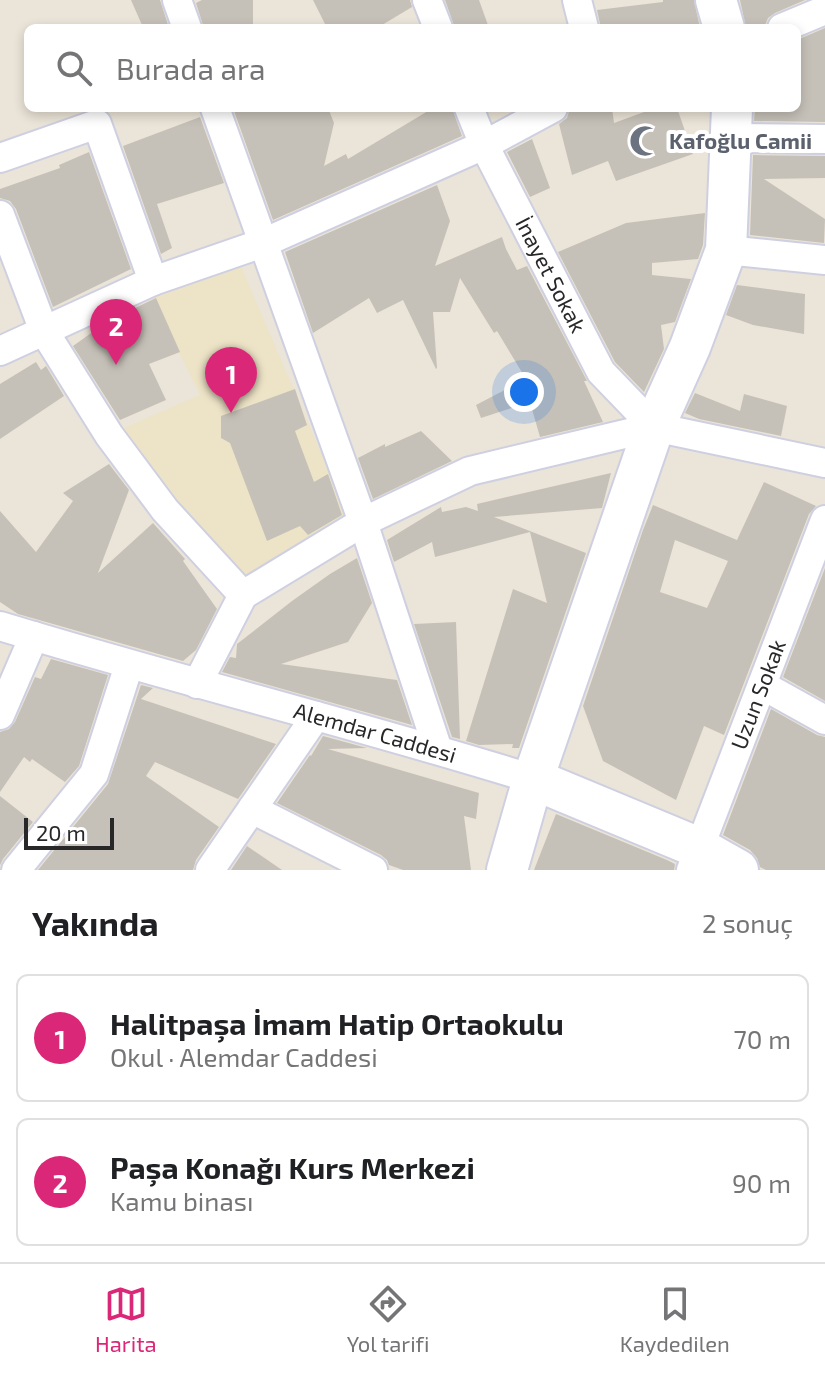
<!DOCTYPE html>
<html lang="tr">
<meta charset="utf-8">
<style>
:root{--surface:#fff;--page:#f6f6f6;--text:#202124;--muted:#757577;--line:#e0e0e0;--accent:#db2777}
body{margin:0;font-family:"Exo 2",sans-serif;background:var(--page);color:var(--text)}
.scale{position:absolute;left:24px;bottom:20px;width:90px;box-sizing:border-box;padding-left:8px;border:4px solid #282828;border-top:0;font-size:22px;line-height:28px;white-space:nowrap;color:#282828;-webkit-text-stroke:6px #fff;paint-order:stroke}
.you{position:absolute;left:524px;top:392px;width:28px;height:28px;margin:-20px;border:6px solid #fff;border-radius:50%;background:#1a73e8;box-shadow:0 0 0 12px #1a73e833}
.badge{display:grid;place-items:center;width:52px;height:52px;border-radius:50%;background:var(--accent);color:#fff;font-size:26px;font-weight:700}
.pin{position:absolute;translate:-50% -66px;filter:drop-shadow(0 2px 4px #0008)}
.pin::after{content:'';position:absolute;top:42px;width:28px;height:24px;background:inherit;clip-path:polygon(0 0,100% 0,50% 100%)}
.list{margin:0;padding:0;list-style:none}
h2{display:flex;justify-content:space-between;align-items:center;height:104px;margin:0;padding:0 32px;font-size:34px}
h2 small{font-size:26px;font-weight:400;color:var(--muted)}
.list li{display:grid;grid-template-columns:52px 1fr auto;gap:24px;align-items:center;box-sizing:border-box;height:128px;margin:0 16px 16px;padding:0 16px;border:2px solid var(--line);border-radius:12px}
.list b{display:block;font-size:30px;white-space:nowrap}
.list p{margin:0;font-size:26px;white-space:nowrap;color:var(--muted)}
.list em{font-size:26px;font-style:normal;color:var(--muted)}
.icon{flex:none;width:44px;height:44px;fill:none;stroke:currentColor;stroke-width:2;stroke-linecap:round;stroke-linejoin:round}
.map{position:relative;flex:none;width:825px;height:870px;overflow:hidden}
.search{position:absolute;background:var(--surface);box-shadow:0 4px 12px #0003;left:24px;right:24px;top:24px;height:88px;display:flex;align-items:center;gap:20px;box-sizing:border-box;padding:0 28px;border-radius:12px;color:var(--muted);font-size:30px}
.sheet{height:392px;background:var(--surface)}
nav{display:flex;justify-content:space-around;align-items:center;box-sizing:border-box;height:112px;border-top:2px solid var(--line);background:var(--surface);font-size:22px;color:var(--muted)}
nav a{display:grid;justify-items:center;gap:4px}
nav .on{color:var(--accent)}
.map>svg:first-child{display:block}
.education{fill:#ede3c7}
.building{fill:#c6c1b8;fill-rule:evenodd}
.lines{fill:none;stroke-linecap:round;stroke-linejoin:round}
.street-casing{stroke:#ced0e1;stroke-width:32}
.secondary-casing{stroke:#ced0e1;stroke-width:44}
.street{stroke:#fff;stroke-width:28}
.secondary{stroke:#fff;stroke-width:40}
.labels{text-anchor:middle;stroke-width:8;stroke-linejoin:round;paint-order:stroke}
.worship-label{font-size:22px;font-weight:bold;fill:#5b616d;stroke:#fff;text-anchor:start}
.street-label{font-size:22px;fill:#282828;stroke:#fff}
</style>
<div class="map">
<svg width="825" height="870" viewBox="0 0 825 870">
<rect width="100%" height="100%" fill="#ebe4d8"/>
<path class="education" d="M 236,255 L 348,516 L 223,595 L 117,431 L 200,395 L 147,287 Z"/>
<g class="building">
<path d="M 131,0 L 160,0 L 169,28 L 136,28 L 142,25 Z"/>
<path d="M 202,0 L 253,0 L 253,28 L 204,28 L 196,3 Z"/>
<path d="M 313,0 L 410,0 L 412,7 L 377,28 L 327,28 Z"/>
<path d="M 445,0 L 479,0 L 489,28 L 455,28 Z"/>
<path d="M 663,0 L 694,0 L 700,28 L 601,28 L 597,10 L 663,2 Z"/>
<path d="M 740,0 L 805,0 L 775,13 L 768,18 L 765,25 L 760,28 L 746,28 Z"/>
<path d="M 825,28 L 825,122 L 754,121 L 755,108 L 797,108 L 797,40 Z"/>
<path d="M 233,108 L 328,108 L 334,123 L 324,166 L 346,154 L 348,159 L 433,108 L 452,108 L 462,136 L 273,220 Z"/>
<path d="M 570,108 L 612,108 L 614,123 L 655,108 L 677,108 L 693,154 L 616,181 L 608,161 L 572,175 L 559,124 L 567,118 Z"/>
<path d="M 200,117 L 224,183 L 157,204 L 172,248 L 161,254 L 123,146 Z"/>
<path d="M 532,139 L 550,188 L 530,197 L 507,152 Z"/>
<path d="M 89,152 L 131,269 L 53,307 L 16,209 L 10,201 L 0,198 L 0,189 L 60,168 L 59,165 Z"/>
<path d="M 753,155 L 825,156 L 825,178 L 764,179 L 825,219 L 824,243 L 750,235 Z"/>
<path d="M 437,185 L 450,221 L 435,266 L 502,237 L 506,249 L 517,270 L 527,266 L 587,381 L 584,381 L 603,422 L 540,437 L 530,402 L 481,418 L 476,405 L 526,379 L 497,331 L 494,333 L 460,278 L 450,312 L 433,312 L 437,368 L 436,369 L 403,300 L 377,313 L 369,298 L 313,333 L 285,252 Z"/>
<path d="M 705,213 L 703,245 L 698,259 L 652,263 L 652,275 L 691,279 L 675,322 L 661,325 L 664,349 L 644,392 L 615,362 L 558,252 L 626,223 Z"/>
<path d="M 737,285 L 805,294 L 804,334 L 753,325 L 726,315 Z"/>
<path d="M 156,298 L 180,352 L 149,364 L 166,400 L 120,420 L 73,346 L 108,321 Z"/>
<path d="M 36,362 L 41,370 L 46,366 L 64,396 L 0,439 L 0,384 Z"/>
<path d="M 295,389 L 307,425 L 295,431 L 314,482 L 328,474 L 342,515 L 308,535 L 300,526 L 267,541 L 230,443 L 221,438 L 221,416 Z"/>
<path d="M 695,393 L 740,411 L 744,394 L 787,406 L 781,436 L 699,419 L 685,413 Z"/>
<path d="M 421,431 L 452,461 L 373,499 L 358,458 L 385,444 L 385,447 Z"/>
<path d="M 109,464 L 129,490 L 98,573 L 153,523 L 185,559 L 183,561 L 217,609 L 196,650 L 183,661 L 18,614 L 0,602 L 0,511 L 36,552 L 73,501 L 63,493 Z"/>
<path d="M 611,473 L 602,508 L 494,517 L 586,553 L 519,748 L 512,748 L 513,744 L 479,745 L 466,741 L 513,589 L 547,603 L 530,532 L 435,557 L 432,542 L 394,562 L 387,540 L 441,507 L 442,512 L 466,507 L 478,511 L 477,504 Z"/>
<path d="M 764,482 L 816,506 L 809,514 L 724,735 L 704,726 L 676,800 L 603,761 L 583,706 L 643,530 L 653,505 L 737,540 ZM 675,540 L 728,561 L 707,608 L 660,592 Z"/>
<path d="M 357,558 L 372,603 L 348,642 L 281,664 L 397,680 L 412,725 L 222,672 L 230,657 L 236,658 L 237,644 L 292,601 L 330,574 Z"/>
<path d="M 825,568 L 825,701 L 783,677 Z"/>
<path d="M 456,622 L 460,739 L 452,737 L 414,624 Z"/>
<path d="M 51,659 L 108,675 L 79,766 L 65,782 L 32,759 L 30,762 L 24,757 L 0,792 L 0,732 L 9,729 L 15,722 L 35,677 L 41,679 Z"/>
<path d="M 141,685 L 153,688 L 141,699 L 276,744 L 238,799 L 155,762 L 146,776 L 219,827 L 196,860 L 193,870 L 38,870 L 108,784 Z"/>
<path d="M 771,709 L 817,735 L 825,737 L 825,870 L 766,870 L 760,867 L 757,858 L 750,850 L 723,835 Z"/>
<path d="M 323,736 L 367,748 L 328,749 L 479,793 L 476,819 L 464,816 L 471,870 L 403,870 L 389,865 L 387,860 L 381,855 L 277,803 L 310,755 L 311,756 Z"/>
<path d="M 0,796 L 33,822 L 3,859 L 0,865 Z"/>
<path d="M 556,814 L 667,860 L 675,864 L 674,870 L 534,870 Z"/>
<path d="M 247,846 L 282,870 L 231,870 Z"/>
</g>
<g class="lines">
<defs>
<g id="street">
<path d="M 177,0 L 187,28"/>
<path d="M 427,0 L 438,28"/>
<path d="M 577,0 L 584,28"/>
<path d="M 782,28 L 825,10"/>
<path d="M 215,108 L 363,522 L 438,750"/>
<path id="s1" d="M 469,108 L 484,145 L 601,372 L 654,427"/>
<path d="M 732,138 L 825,139"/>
<path d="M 0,158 L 97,124 L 153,281"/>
<path d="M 0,215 L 44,331 L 109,435 L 165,510 L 243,595"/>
<path d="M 726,250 L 825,260"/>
<path d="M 0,351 L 153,281 L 263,243 L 484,145 L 553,108"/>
<path id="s2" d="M 0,626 C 177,680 356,724 533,779"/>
<path d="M 197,684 L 243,595 L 363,522 L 470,471 L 654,427 L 825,463"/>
<path d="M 762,685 L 825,720"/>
<path d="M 0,715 L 34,636"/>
<path d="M 252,809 L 373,870"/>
<path d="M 16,870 L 94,774 L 129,665"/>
<path d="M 210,870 L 316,716"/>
<path id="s3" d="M 691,870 L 825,520"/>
</g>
<g id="secondary">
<path d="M 716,0 L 724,28"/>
<path d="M 533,779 L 699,848 L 738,870"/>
<path d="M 507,870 L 533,779 L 654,427 L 690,347 L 726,250 L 732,108"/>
</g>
</defs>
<use href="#street" class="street-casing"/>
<use href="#secondary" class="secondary-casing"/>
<use href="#street" class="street"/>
<use href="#secondary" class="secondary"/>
</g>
<defs>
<symbol id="mosque-bare" viewBox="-9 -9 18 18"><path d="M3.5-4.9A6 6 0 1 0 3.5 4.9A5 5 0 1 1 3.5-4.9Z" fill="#6b7280" stroke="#fff" stroke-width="2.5" paint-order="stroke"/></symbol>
</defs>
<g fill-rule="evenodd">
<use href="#mosque-bare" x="623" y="119" width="44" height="44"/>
</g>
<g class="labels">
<g class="worship-label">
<text x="669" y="149">Kafoğlu Camii</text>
</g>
<g class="street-label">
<text dy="8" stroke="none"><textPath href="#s1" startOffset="186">İnayet Sokak</textPath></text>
<text dy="8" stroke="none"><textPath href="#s3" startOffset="188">Uzun Sokak</textPath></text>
<text dy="8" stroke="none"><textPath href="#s2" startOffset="390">Alemdar Caddesi</textPath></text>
</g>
</g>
</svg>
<div class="scale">20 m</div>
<div class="you"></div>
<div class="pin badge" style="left:231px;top:413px">1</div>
<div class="pin badge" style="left:116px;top:365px">2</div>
<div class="search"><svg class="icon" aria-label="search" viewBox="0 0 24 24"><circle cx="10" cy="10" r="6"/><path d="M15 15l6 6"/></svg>Burada ara</div>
</div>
<section class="sheet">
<h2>Yakında<small>2 sonuç</small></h2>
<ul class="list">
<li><span class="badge">1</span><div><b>Halitpaşa İmam Hatip Ortaokulu</b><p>Okul · Alemdar Caddesi</p></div><em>70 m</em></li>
<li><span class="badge">2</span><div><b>Paşa Konağı Kurs Merkezi</b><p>Kamu binası</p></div><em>90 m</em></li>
</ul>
</section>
<nav>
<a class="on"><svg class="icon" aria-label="map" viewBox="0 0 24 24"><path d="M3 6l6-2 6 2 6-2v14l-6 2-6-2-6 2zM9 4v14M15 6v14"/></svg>Harita</a>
<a><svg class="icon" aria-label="directions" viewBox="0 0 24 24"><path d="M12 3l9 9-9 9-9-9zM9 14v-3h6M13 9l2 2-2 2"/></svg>Yol tarifi</a>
<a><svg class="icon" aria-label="saved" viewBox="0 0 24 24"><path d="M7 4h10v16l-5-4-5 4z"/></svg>Kaydedilen</a>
</nav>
